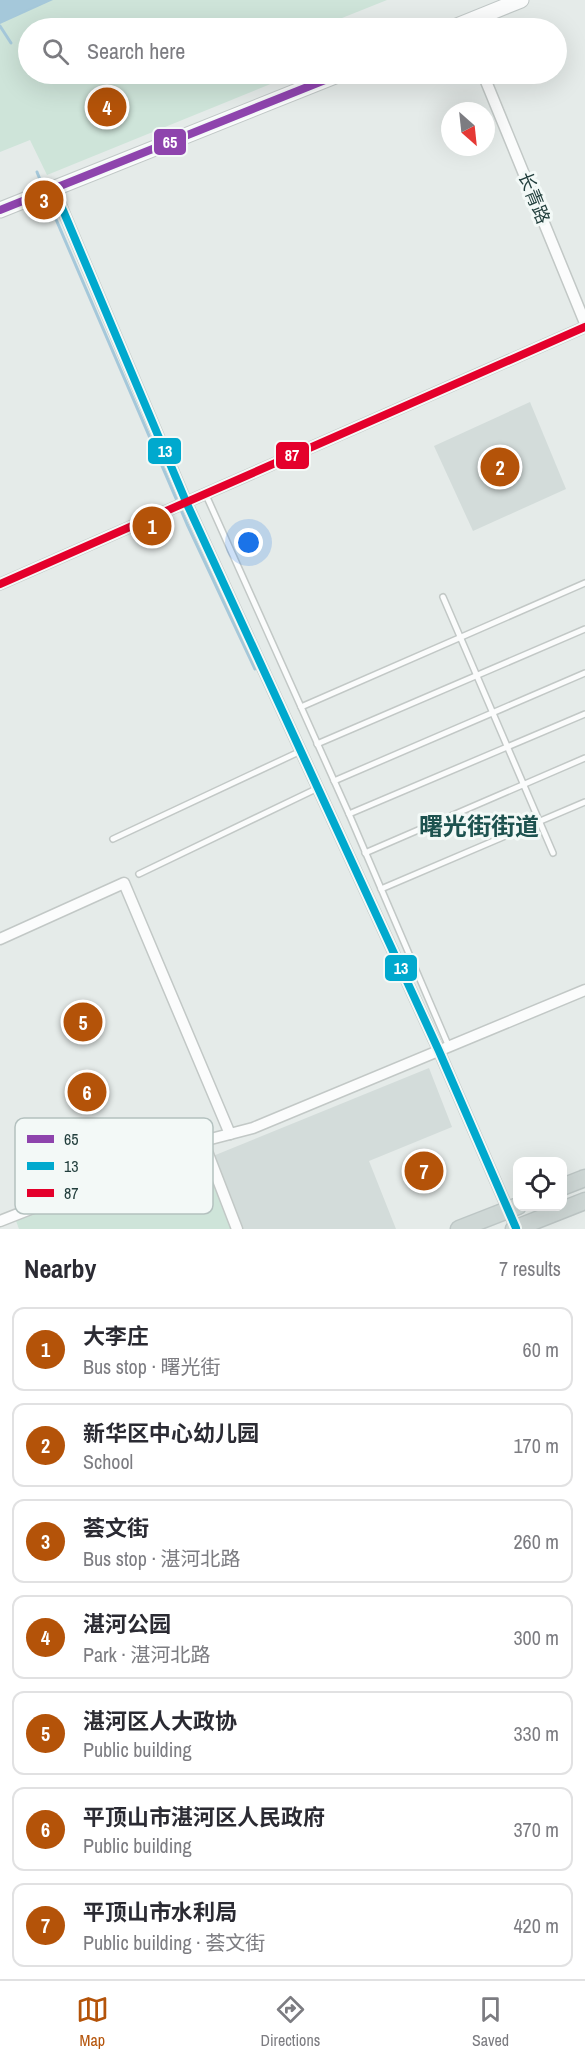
<!DOCTYPE html>
<meta charset="utf-8">
<style>
:root{--surface:#fff;--page:#f2f2f3;--text:#2b2b33;--muted:#7c7c81;--line:#e1e1e2;--accent:#b45309}
body{margin:0;font-family:"Archivo Narrow","Noto Sans SC",sans-serif;background:var(--page);color:var(--text)}
.controls{position:absolute;right:18px;bottom:18px;display:grid;overflow:hidden;border-radius:12px;box-shadow:0 6px 24px #0002}
.controls button{width:54px;height:54px;display:grid;place-items:center;padding:0;border:0;border-bottom:2px solid var(--line);background:var(--surface);color:var(--text);font:30px sans-serif}
.compass{position:absolute;left:441px;top:102px;width:54px;height:54px;border-radius:50%;background:var(--surface);box-shadow:0 6px 24px #0002;rotate:153deg}
.you{position:absolute;left:249px;top:543px;width:21px;height:21px;margin:-15px;border:4px solid #fff;border-radius:50%;background:#1a73e8;box-shadow:0 0 0 9px #1a73e833}
.badge{display:grid;place-items:center;width:39px;height:39px;border-radius:50%;background:var(--accent);color:#fff;font-size:20px;font-weight:700}
.pin{position:absolute;translate:-50% -50%;border:3px solid #fff;box-shadow:0 2px 6px #0006}
.list{margin:0;padding:0;list-style:none}
h2{display:flex;justify-content:space-between;align-items:center;height:78px;margin:0;padding:0 24px;font-size:26px}
h2 small{font-size:20px;font-weight:400;color:var(--muted)}
.list li{display:grid;grid-template-columns:39px 1fr auto;gap:18px;align-items:center;box-sizing:border-box;height:84px;margin:0 12px 12px;padding:0 12px;border:2px solid var(--line);border-radius:12px}
.list b{display:block;font-size:22px;white-space:nowrap}
.list p{margin:0;font-size:20px;white-space:nowrap;color:var(--muted)}
.list em{font-size:20px;font-style:normal;color:var(--muted)}
.icon{flex:none;width:33px;height:33px;fill:none;stroke:currentColor;stroke-width:2;stroke-linecap:round;stroke-linejoin:round}
.map{position:relative;flex:none;width:585px;height:1229px;overflow:hidden}
.search{position:absolute;background:var(--surface);box-shadow:0 6px 24px #0002;left:18px;right:18px;top:18px;height:66px;display:flex;align-items:center;gap:15px;box-sizing:border-box;padding:0 21px;border-radius:33px;color:var(--muted);font-size:22px}
.sheet{height:750px;background:var(--surface)}
nav{display:flex;justify-content:space-around;align-items:center;box-sizing:border-box;height:84px;border-top:2px solid var(--line);background:var(--surface);font-size:16px;color:var(--muted)}
nav a{display:grid;justify-items:center;gap:3px}
nav .on{color:var(--accent)}
.map>svg:first-child{display:block}
.built{fill:#d3dcda}
.green{fill:#cee4d9}
.water{fill:#a5c8da}
.lines{fill:none;stroke-linecap:round;stroke-linejoin:round}
.stream{stroke:#a5c8da;stroke-width:3}
.lane-casing{stroke:#c2c8c6;stroke-width:8}
.street-casing{stroke:#c2c8c6;stroke-width:13}
.secondary-casing{stroke:#c1c8c7;stroke-width:17}
.primary-casing{stroke:#bdc6c5;stroke-width:19}
.lane{stroke:#fbfcfc;stroke-width:5}
.street{stroke:#fbfcfc;stroke-width:10}
.secondary{stroke:#fbfcfc;stroke-width:15}
.primary{stroke:#ced7d5;stroke-width:16}
.bus-1-casing{stroke:#f3f9f7;stroke-width:12}
.bus-2-casing{stroke:#f3f9f7;stroke-width:12}
.bus-3-casing{stroke:#f3f9f7;stroke-width:12}
.bus-1{stroke:#8e44ad;stroke-width:8}
.bus-2{stroke:#00a9ce;stroke-width:8}
.bus-3{stroke:#e4002b;stroke-width:8}
.labels{text-anchor:middle;stroke-width:6;stroke-linejoin:round;paint-order:stroke}
.street-label{font-size:18px;fill:#223f3d;stroke:#f3f9f7}
.district-label{font-size:24px;font-weight:bold;fill:#1d524f;stroke:#f3f9f7}
.key{fill:#f3f9f7;stroke:#b4c1bf;stroke-width:1.5}
.key-label{font-size:16px;fill:#223f3d}
.line-badge{stroke:#f3f9f7;stroke-width:2}
.badge-label{font-size:16px;text-anchor:middle;font-weight:bold;fill:#fff}
</style>
<div class="map">
<svg width="585" height="1229" viewBox="0 0 585 1229">
<rect width="100%" height="100%" fill="#e5ebe9"/>
<g class="built">
<path d="M 530,402 L 566,489 L 473,531 L 434,446 Z"/>
<path d="M 429,1068 L 452,1127 L 369,1161 L 396,1229 L 243,1229 L 213,1156 Z"/>
</g>
<g class="green">
<path d="M 0,0 L 387,0 L 317,28 L 28,28 L 28,74 L 295,74 L 47,175 L 30,140 L 0,152 Z"/>
<path d="M 200,1145 L 233,1229 L 19,1229 L 15,1218 Z"/>
</g>
<path class="water" d="M 0,0 L 53,0 L 0,24 Z"/>
<g class="lines">
<g class="stream">
<path d="M 0,26 L 11,43"/>
<path d="M 37,172 L 43,187"/>
<path d="M 46,196 L 187,524 L 255,669"/>
</g>
<defs>
<g id="lane">
<path d="M 206,495 L 349,814 L 449,1047"/>
<path d="M 443,597 L 553,853"/>
<path d="M 301,707 L 585,583"/>
<path d="M 317,744 L 585,629"/>
<path d="M 334,781 L 585,673"/>
<path d="M 349,814 L 585,714"/>
<path d="M 113,839 L 301,751"/>
<path d="M 365,853 L 585,758"/>
<path d="M 139,874 L 318,788"/>
<path d="M 381,889 L 585,802"/>
</g>
<g id="street">
<path d="M 483,74 L 585,323"/>
<path d="M 54,189 L 187,504 L 439,1051 L 516,1228"/>
<path d="M 0,584 L 585,327"/>
<path d="M 0,939 L 124,883 L 230,1134"/>
<path d="M 203,1141 L 237,1229"/>
<path d="M 0,1221 L 203,1141 L 253,1128 L 585,990"/>
</g>
<g id="secondary">
<path d="M 452,28 L 521,0"/>
<path d="M 0,210 L 340,74"/>
</g>
<g id="primary">
<path d="M 562,1187 L 585,1178"/>
<path d="M 459,1229 L 518,1206"/>
<path d="M 514,1229 L 585,1201"/>
</g>
</defs>
<use href="#lane" class="lane-casing"/>
<use href="#street" class="street-casing"/>
<use href="#secondary" class="secondary-casing"/>
<use href="#primary" class="primary-casing"/>
<use href="#lane" class="lane"/>
<use href="#street" class="street"/>
<use href="#secondary" class="secondary"/>
<use href="#primary" class="primary"/>
<defs>
<path id="bus-1" d="M 0,210 L 340,74"/>
<path id="bus-2" d="M 54,189 L 187,504 L 439,1051 L 516,1228"/>
<path id="bus-3" d="M 0,584 L 585,327"/>
</defs>
<use href="#bus-1" class="bus-1-casing"/>
<use href="#bus-2" class="bus-2-casing"/>
<use href="#bus-3" class="bus-3-casing"/>
<use href="#bus-1" class="bus-1"/>
<use href="#bus-2" class="bus-2"/>
<use href="#bus-3" class="bus-3"/>
</g>
<g class="labels">
<g class="street-label">
<text transform="translate(534 198) rotate(68)" y="6">长青路</text>
</g>
<g class="district-label">
<text x="479" y="835">曙光街街道</text>
</g>
</g>
<rect x="15" y="1118" width="198" height="96" rx="9" class="key"/>
<rect x="27" y="1135" width="27" height="8" fill="#8e44ad"/>
<rect x="27" y="1162" width="27" height="8" fill="#00a9ce"/>
<rect x="27" y="1189" width="27" height="8" fill="#e4002b"/>
<g class="key-label">
<text x="64" y="1145">65</text>
<text x="64" y="1172">13</text>
<text x="64" y="1199">87</text>
</g>
<g class="line-badge">
<rect x="153" y="128" width="34" height="28" rx="6" fill="#8e44ad"/>
<rect x="147" y="437" width="35" height="28" rx="6" fill="#00a9ce"/>
<rect x="275" y="441" width="35" height="29" rx="6" fill="#e4002b"/>
<rect x="384" y="954" width="34" height="28" rx="6" fill="#00a9ce"/>
</g>
<g class="badge-label">
<text x="170" y="148">65</text>
<text x="165" y="457">13</text>
<text x="292" y="461">87</text>
<text x="401" y="974">13</text>
</g>
</svg>
<div class="controls">
<button><svg class="icon" aria-label="locate" viewBox="0 0 24 24"><circle cx="12" cy="12" r="6"/><path d="M12 2v4M12 18v4M2 12h4M18 12h4"/></svg></button>
</div>
<svg class="compass" viewBox="-18 -18 36 36"><path d="M0-13l5 13h-10z" fill="#e53935"/><path d="M0 13l5-13h-10z" fill="#7c7c81"/></svg>
<div class="you"></div>
<div class="pin badge" style="left:152px;top:526px">1</div>
<div class="pin badge" style="left:500px;top:467px">2</div>
<div class="pin badge" style="left:44px;top:200px">3</div>
<div class="pin badge" style="left:107px;top:107px">4</div>
<div class="pin badge" style="left:83px;top:1022px">5</div>
<div class="pin badge" style="left:87px;top:1092px">6</div>
<div class="pin badge" style="left:424px;top:1171px">7</div>
<div class="search"><svg class="icon" aria-label="search" viewBox="0 0 24 24"><circle cx="10" cy="10" r="6"/><path d="M15 15l6 6"/></svg>Search here</div>
</div>
<section class="sheet">
<h2>Nearby<small>7 results</small></h2>
<ul class="list">
<li><span class="badge">1</span><div><b>大李庄</b><p>Bus stop · 曙光街</p></div><em>60 m</em></li>
<li><span class="badge">2</span><div><b>新华区中心幼儿园</b><p>School</p></div><em>170 m</em></li>
<li><span class="badge">3</span><div><b>荟文街</b><p>Bus stop · 湛河北路</p></div><em>260 m</em></li>
<li><span class="badge">4</span><div><b>湛河公园</b><p>Park · 湛河北路</p></div><em>300 m</em></li>
<li><span class="badge">5</span><div><b>湛河区人大政协</b><p>Public building</p></div><em>330 m</em></li>
<li><span class="badge">6</span><div><b>平顶山市湛河区人民政府</b><p>Public building</p></div><em>370 m</em></li>
<li><span class="badge">7</span><div><b>平顶山市水利局</b><p>Public building · 荟文街</p></div><em>420 m</em></li>
</ul>
</section>
<nav>
<a class="on"><svg class="icon" aria-label="map" viewBox="0 0 24 24"><path d="M3 6l6-2 6 2 6-2v14l-6 2-6-2-6 2zM9 4v14M15 6v14"/></svg>Map</a>
<a><svg class="icon" aria-label="directions" viewBox="0 0 24 24"><path d="M12 3l9 9-9 9-9-9zM9 14v-3h6M13 9l2 2-2 2"/></svg>Directions</a>
<a><svg class="icon" aria-label="saved" viewBox="0 0 24 24"><path d="M7 4h10v16l-5-4-5 4z"/></svg>Saved</a>
</nav>
